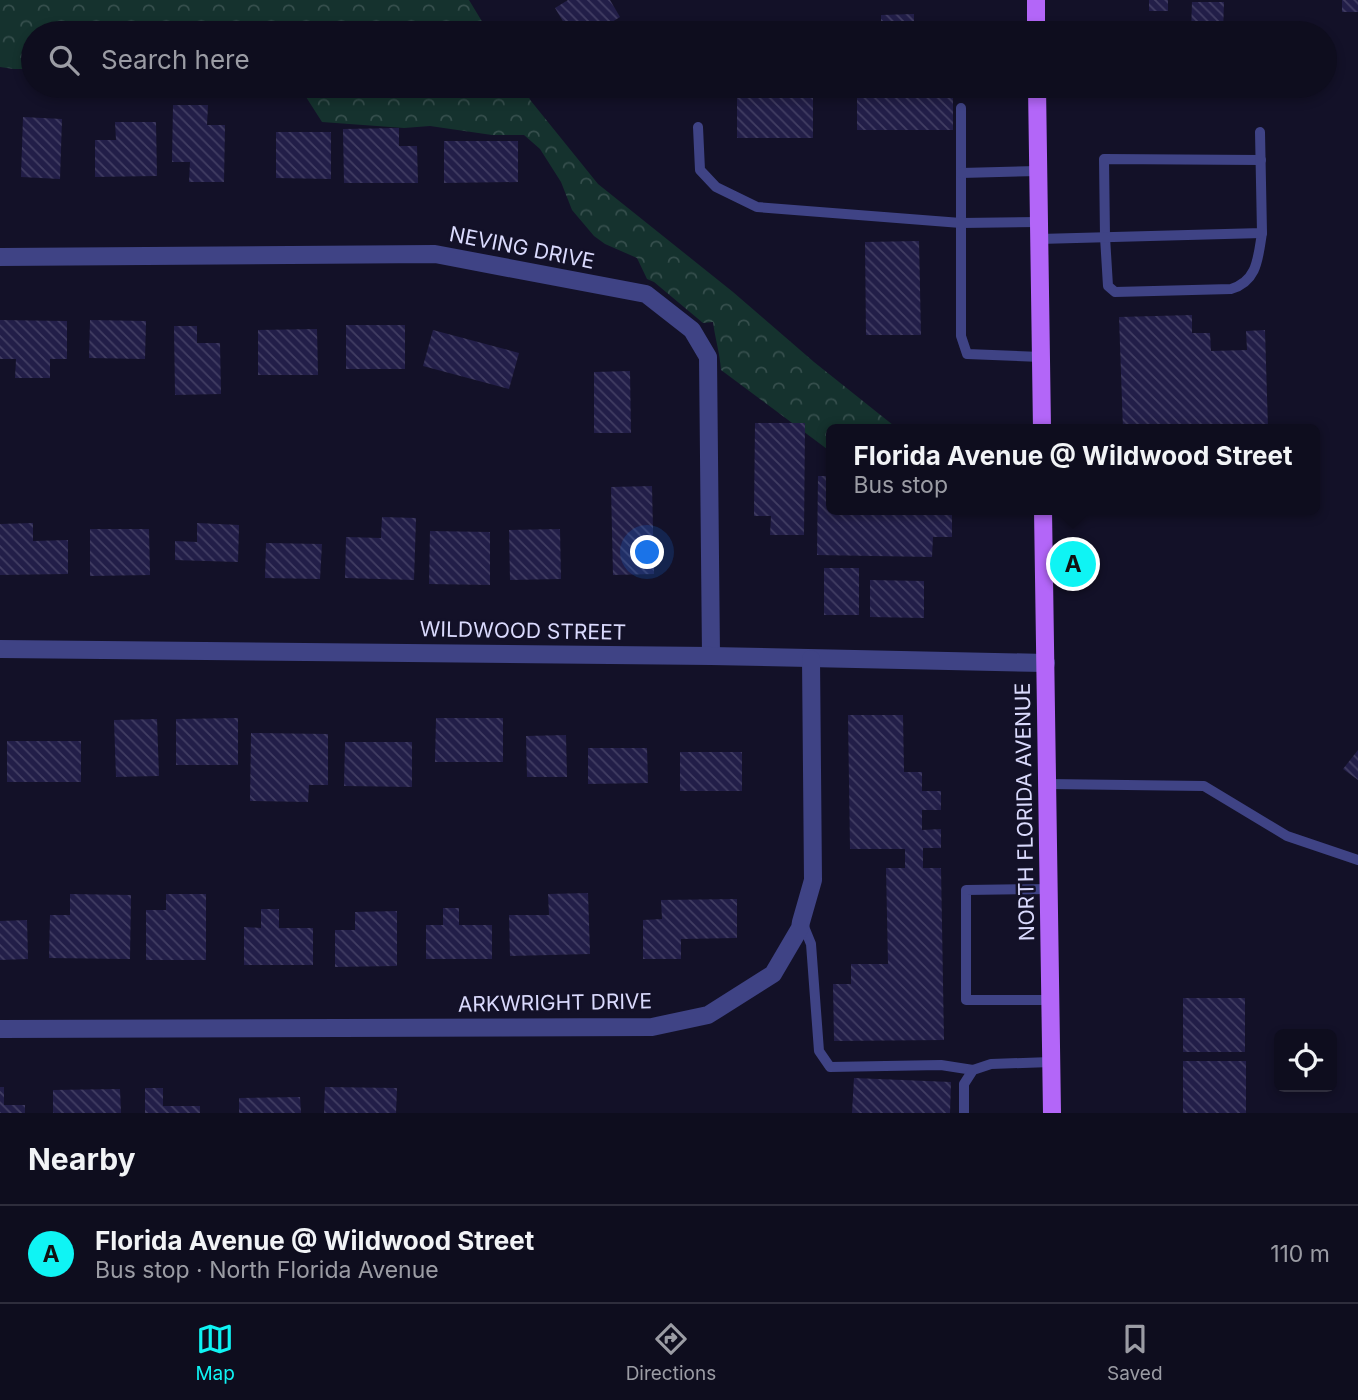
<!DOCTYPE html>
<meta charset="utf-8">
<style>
:root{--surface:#0e0d1e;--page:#171627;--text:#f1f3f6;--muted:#9b9ca4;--line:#2e2d3c;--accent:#0ff4f4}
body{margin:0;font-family:Inter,sans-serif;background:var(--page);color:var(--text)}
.controls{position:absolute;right:21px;bottom:21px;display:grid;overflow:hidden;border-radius:10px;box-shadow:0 4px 10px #0003}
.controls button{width:63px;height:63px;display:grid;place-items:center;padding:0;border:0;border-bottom:2px solid var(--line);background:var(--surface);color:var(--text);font:35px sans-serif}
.you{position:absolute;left:648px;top:553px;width:24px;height:24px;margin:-18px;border:5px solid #fff;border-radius:50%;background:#1a73e8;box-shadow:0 0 0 10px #1a73e833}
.badge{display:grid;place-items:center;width:46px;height:46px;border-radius:50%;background:var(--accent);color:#111;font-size:23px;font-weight:700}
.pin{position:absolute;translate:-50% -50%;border:4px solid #fff;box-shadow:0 2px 7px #0006}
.popup{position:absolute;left:826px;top:424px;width:494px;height:91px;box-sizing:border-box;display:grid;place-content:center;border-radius:10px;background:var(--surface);filter:drop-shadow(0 2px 5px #0005);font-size:23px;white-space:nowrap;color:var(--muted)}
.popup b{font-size:26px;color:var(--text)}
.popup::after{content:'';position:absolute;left:50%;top:100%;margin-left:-14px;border:14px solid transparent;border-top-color:var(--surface)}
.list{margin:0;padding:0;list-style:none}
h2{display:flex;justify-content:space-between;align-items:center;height:91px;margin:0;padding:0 28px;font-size:30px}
h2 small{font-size:23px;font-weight:400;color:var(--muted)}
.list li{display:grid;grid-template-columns:46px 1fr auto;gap:21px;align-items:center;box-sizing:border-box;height:98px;padding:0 28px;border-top:2px solid var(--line)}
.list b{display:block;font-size:26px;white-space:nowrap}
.list p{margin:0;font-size:23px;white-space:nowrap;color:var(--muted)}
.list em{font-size:23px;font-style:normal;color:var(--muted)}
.icon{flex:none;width:38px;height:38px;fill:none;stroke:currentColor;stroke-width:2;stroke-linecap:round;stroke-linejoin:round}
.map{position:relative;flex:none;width:1358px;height:1113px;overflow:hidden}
.search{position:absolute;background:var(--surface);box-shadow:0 4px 10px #0003;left:21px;right:21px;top:21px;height:77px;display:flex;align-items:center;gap:18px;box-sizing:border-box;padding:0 24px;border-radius:38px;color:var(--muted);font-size:26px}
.sheet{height:189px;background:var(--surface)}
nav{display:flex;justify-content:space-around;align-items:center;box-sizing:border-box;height:98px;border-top:2px solid var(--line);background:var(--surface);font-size:19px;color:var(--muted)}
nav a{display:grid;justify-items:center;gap:4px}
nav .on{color:var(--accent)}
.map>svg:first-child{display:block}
.forest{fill:url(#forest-crowns)}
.building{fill:url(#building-back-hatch)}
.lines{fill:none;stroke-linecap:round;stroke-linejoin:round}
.service{stroke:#3f4385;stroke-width:10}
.minor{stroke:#3f4385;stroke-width:18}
.primary{stroke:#b366f8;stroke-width:18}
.labels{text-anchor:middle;stroke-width:5;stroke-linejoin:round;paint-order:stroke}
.street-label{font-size:21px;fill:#dadafd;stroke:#131128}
</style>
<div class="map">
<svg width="1358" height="1113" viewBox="0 0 1358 1113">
<defs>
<pattern id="forest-crowns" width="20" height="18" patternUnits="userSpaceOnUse" patternTransform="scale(1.75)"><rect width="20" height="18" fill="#15322e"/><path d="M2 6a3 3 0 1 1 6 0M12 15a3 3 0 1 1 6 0" fill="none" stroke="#364f4d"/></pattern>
<pattern id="building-back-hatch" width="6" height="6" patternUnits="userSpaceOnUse" patternTransform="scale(1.75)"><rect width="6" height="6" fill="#221e48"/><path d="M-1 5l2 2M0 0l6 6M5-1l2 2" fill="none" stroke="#423e63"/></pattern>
</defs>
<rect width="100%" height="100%" fill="#131128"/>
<g class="forest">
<path d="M 0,0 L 469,0 L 489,33 L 33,33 L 33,69 L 14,69 L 0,67 Z"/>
<path d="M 133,86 L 203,86 L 185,94 L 143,92 Z"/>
<path d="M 299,86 L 522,86 L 531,101 L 598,184 L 733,292 L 814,362 L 898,429 L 832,429 L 831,452 L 721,370 C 720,354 715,338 713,322 L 703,323 L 654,282 L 647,279 L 637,258 L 605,244 L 594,236 L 572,210 L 561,182 L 540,149 L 524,135 L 492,135 L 430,126 L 404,128 L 322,122 Z"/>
</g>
<g class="building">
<path d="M 568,0 L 610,0 L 620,17 L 594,33 L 570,33 L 555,8 Z"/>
<rect x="1149" y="0" width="19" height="11"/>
<rect x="1342" y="0" width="16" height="12"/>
<path d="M 1192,2 L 1224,2 L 1223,33 L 1191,33 Z"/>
<path d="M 914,14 L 914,33 L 881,33 L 881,15 Z"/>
<rect x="857" y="86" width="96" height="44"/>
<rect x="737" y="89" width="76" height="49"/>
<path d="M 173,105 L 208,105 L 207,125 L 225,125 L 224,182 L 189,182 L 190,162 L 172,162 Z"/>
<path d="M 23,117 L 62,119 L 60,179 L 21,177 Z"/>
<path d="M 115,122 L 156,122 L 157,176 L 95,177 L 95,140 L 116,140 Z"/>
<path d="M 399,128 L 399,146 L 417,146 L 418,183 L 344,183 L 343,129 Z"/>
<path d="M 276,132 L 331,132 L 331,179 L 276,178 Z"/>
<path d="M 444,141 L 518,141 L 518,182 L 444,183 Z"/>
<path d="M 919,241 L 921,335 L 866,335 L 865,242 Z"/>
<path d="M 1192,315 L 1192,333 L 1210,333 L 1211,351 L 1247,350 L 1246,331 L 1265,330 L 1268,429 L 1123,429 L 1119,317 Z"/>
<path d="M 0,320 L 67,321 L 67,359 L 50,359 L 50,378 L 15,378 L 16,359 L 0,359 Z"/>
<path d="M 90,320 L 146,321 L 145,359 L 89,358 Z"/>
<rect x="346" y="325" width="59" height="44"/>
<path d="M 174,326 L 197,326 L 197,343 L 220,343 L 221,394 L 175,395 Z"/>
<path d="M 317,329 L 318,375 L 258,375 L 258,330 Z"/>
<path d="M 433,330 L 519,353 L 509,389 L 423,366 Z"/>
<path d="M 630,371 L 631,433 L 594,433 L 594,372 Z"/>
<path d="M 755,423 L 805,423 L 804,535 L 770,535 L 771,516 L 754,516 Z"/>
<path d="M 818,476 L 832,476 L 832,510 L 952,510 L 952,537 L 933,537 L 932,557 L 817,555 Z"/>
<path d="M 652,486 L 654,574 L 613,575 L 611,487 Z"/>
<path d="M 382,517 L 416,518 L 414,580 L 345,578 L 346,537 L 381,538 Z"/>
<path d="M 33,523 L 33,541 L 68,540 L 68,574 L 0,575 L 0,524 Z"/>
<path d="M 197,523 L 239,525 L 238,562 L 175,560 L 175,541 L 197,542 Z"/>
<path d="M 90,529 L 149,529 L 150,575 L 90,576 Z"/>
<path d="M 560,529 L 561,579 L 510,580 L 509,530 Z"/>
<path d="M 430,531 L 490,532 L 490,585 L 429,584 Z"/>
<path d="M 266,543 L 322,544 L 320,579 L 265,578 Z"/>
<rect x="824" y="568" width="35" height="47"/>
<path d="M 870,580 L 924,581 L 924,618 L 870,617 Z"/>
<path d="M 848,715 L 903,715 L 904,772 L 922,772 L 922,791 L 941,791 L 941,810 L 922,810 L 922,830 L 941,829 L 941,848 L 923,848 L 923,868 L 941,868 L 944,1040 L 834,1041 L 833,984 L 851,984 L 851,964 L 888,964 L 886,868 L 905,868 L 905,849 L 850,849 Z"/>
<path d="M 238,718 L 238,765 L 176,765 L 176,719 Z"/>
<path d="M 436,718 L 503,718 L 503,762 L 435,762 Z"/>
<path d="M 157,719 L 159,776 L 116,777 L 114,720 Z"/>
<path d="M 251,733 L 328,734 L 328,785 L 309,785 L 308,802 L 250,801 Z"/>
<path d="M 566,735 L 567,777 L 527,777 L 526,736 Z"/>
<rect x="7" y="741" width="74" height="41"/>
<path d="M 345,742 L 412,742 L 412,787 L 344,786 Z"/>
<path d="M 588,748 L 647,748 L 648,783 L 588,784 Z"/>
<path d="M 1358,750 L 1358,780 L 1343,769 Z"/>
<rect x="680" y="752" width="62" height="39"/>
<path d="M 588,893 L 590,954 L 510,956 L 509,915 L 549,915 L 548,894 Z"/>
<path d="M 70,894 L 131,895 L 130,959 L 49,958 L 50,915 L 70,915 Z"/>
<path d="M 166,894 L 206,894 L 206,960 L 146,960 L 146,910 L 166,910 Z"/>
<path d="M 737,899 L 737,938 L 681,939 L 681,959 L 643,959 L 643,920 L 662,919 L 661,900 Z"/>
<path d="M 443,908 L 459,908 L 459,925 L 492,925 L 492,959 L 426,959 L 426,925 L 443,925 Z"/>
<path d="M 261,909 L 279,909 L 279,928 L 313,928 L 313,965 L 244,965 L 244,927 L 261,928 Z"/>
<path d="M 397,911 L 397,966 L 335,967 L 335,930 L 355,930 L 355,912 Z"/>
<path d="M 27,920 L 28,959 L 0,960 L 0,921 Z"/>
<rect x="1183" y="998" width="62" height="54"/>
<rect x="1183" y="1061" width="63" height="52"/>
<path d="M 854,1078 L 951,1082 L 950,1113 L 852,1113 Z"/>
<path d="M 0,1087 L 4,1087 L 4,1105 L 25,1105 L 25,1113 L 0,1113 Z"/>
<path d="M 325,1087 L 397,1088 L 396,1113 L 324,1113 Z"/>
<path d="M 145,1088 L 163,1088 L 163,1106 L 200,1106 L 200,1113 L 145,1113 Z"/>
<path d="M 120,1089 L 121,1113 L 53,1113 L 53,1090 Z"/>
<path d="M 300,1097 L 301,1113 L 239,1113 L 239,1098 Z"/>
</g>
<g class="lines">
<g class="service">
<path d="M 961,108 L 961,336 L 967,354 L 1041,357"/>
<path d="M 698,127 L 700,170 L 716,187 L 757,207 L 961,223 L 1039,222"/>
<path d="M 1261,160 L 1104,159 L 1105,237 L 1108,286 L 1115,292 L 1231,289 C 1258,281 1258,257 1262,233"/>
<path d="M 961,173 L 1038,171"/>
<path d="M 1039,239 L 1262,233 L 1260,132"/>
<path d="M 1048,784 L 1204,786 L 1287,836 L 1358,860"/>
<path d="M 1049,889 L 966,890 L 966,1000 L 1050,1000"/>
<path d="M 802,922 L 811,944 L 819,1051 L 830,1067 L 941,1065 L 973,1070"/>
<path d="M 964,1113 L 964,1084 L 973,1070 L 991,1064 L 1051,1062"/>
</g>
<g class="minor">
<path d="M 0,257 L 435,254 L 646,294 L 692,330 L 708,357 L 711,656"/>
<path d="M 0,649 L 711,656 L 1046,663"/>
<path d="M 0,1029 L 652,1027 L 708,1015 L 773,974 L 800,928 L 801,922 L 813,880 L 811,659"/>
</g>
<g class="primary">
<path d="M 1036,0 L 1036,33"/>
<path d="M 1037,86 L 1042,429"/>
<path d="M 1043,510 L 1052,1113"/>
</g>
</g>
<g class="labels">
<g class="street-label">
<text transform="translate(522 248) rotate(11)" y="7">NEVING DRIVE</text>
<text transform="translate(523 631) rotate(1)" y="7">WILDWOOD STREET</text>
<text transform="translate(1025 812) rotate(-91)" y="7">NORTH FLORIDA AVENUE</text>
<text transform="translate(555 1003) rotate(-1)" y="7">ARKWRIGHT DRIVE</text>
</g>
</g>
</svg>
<div class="controls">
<button><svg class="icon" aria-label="locate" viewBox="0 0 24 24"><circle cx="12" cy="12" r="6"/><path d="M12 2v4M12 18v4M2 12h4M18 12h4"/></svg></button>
</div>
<div class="you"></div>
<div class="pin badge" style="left:1073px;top:564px">A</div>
<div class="popup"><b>Florida Avenue @ Wildwood Street</b>Bus stop</div>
<div class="search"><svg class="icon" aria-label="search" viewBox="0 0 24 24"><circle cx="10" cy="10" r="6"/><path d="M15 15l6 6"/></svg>Search here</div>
</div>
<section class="sheet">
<h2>Nearby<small></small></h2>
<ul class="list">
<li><span class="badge">A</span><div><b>Florida Avenue @ Wildwood Street</b><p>Bus stop · North Florida Avenue</p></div><em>110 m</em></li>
</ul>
</section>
<nav>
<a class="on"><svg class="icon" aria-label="map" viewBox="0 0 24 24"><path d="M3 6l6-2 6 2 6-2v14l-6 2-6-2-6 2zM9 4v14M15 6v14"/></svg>Map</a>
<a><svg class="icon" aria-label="directions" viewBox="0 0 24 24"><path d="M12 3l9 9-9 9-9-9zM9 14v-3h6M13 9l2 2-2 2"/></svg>Directions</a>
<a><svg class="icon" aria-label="saved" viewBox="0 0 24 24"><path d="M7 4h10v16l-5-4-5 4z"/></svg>Saved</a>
</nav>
